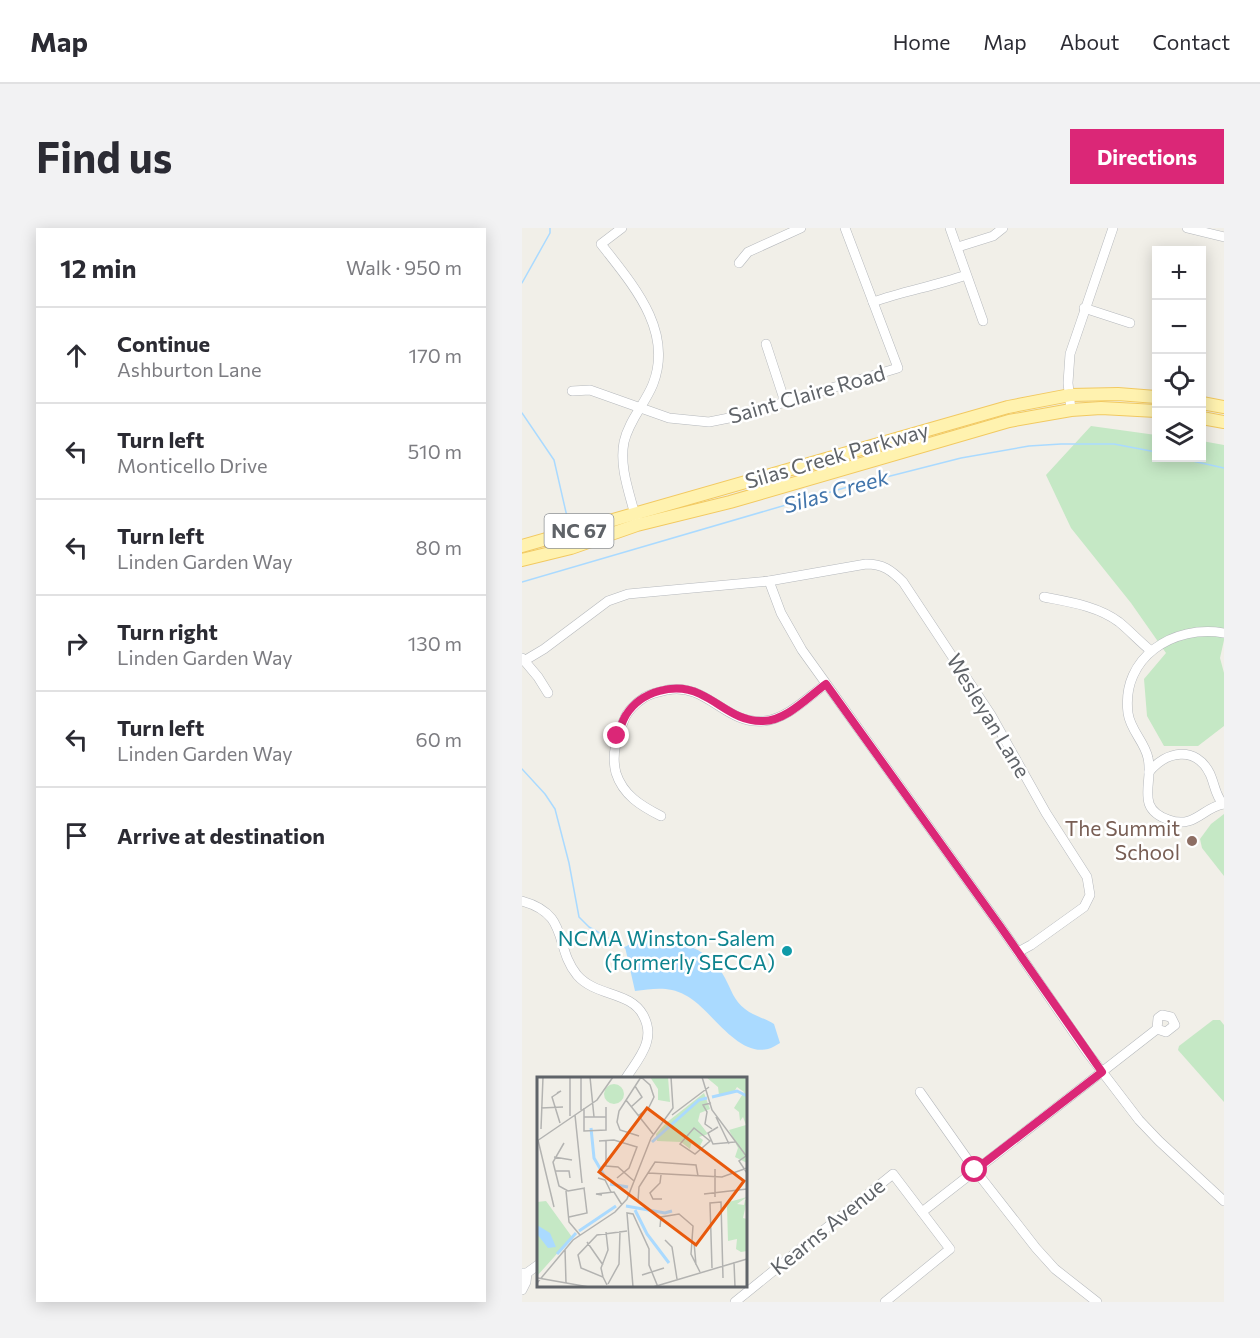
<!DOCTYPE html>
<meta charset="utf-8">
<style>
:root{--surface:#fff;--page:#f2f2f3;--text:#2b2b33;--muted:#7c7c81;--line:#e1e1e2;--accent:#db2777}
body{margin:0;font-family:Commissioner,sans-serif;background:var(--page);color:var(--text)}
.controls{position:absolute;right:18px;top:18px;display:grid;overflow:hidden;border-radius:0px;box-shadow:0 3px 15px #0003}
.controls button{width:54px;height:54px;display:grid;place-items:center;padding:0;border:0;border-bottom:2px solid var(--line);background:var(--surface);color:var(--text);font:30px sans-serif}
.stop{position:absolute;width:18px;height:18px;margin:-14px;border:4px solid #db2777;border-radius:50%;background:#fff}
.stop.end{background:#db2777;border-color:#fff;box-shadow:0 2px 6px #0008}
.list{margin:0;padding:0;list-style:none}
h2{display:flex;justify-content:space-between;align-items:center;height:78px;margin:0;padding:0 24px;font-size:26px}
h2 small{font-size:20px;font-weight:400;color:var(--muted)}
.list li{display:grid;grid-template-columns:39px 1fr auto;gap:18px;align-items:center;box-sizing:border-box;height:96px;padding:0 24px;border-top:2px solid var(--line)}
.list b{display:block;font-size:22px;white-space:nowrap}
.list p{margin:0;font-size:20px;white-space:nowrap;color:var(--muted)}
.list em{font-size:20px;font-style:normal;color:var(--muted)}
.icon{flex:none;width:33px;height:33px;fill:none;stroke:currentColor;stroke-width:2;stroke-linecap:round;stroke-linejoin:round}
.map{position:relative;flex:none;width:702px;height:1074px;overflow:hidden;border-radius:0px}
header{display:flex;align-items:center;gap:36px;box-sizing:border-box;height:84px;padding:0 30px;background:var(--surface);border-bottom:2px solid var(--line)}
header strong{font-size:28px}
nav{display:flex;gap:33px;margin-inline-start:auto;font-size:21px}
.intro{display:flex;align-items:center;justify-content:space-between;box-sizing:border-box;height:144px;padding:0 36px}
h1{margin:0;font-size:42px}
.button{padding:15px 27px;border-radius:0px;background:var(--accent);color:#fff;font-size:21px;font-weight:700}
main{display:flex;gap:36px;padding:0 36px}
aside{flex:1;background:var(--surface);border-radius:0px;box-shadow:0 3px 15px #0003}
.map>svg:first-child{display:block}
.green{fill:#c5e8c5}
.water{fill:#aadaff}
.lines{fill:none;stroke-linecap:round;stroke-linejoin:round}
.stream{stroke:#aadaff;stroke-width:1.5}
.minor-casing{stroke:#b5b8bc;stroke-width:10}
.major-casing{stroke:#f2c960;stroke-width:14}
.minor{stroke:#fff;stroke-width:9}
.major{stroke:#fff2af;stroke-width:12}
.route{stroke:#db2777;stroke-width:8}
.education-dot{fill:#8d6e63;stroke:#fff;stroke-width:2}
.culture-dot{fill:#0f9aa8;stroke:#fff;stroke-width:2}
.labels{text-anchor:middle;stroke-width:5;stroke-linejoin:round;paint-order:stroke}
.shield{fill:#fff;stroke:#8f9295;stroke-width:1.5}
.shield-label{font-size:20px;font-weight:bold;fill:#5f6368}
.street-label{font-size:21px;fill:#5f6368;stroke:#fff}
.education-label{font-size:21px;fill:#785e54;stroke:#fff;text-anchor:end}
.culture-label{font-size:21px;fill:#0d838f;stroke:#fff;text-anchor:end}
.water-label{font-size:22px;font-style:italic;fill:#4174aa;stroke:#fff}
.inset-river{fill:none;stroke:#aadaff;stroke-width:3}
.inset-road{fill:none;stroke:#b3b3b1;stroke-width:1.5}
.view{fill:#e8590c;fill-opacity:0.15;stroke:#e8590c;stroke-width:3}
.inset-edge{fill:none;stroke:#5f6368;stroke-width:3}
</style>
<header>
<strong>Map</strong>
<nav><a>Home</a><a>Map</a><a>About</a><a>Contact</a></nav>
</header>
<div class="intro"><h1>Find us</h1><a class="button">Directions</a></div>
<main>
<aside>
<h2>12 min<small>Walk · 950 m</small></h2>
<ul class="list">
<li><svg class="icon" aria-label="ahead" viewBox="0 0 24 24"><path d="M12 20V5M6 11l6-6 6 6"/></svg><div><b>Continue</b><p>Ashburton Lane</p></div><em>170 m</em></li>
<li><svg class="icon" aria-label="left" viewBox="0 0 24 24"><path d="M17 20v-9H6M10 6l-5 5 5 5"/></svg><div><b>Turn left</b><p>Monticello Drive</p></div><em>510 m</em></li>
<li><svg class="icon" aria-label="left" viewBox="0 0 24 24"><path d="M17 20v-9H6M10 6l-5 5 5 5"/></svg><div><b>Turn left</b><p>Linden Garden Way</p></div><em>80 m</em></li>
<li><svg class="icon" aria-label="right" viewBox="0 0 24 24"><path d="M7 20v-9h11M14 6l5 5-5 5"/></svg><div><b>Turn right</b><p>Linden Garden Way</p></div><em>130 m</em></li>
<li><svg class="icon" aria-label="left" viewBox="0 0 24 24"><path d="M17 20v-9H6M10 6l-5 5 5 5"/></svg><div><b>Turn left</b><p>Linden Garden Way</p></div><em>60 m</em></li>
<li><svg class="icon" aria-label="arrive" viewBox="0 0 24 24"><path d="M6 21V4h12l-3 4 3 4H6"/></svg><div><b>Arrive at destination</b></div></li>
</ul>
</aside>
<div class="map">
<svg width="702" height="1074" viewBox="0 0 702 1074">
<rect width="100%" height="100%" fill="#f1efe8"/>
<g class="green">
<path d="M 569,198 L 634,207 L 634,230 L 680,230 L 680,213 L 702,217 L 702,412 L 698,430 L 702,445 L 702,498 L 676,518 L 642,518 L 625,488 L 622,451 L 644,425 L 609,375 L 549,300 L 524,247 Z"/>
<path d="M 702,586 L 702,648 L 680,620 L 678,611 L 689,596 Z"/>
<path d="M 691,792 L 698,792 L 702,797 L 702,874 L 656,822 L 657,818 Z"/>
</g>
<path class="water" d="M 128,710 C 159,712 188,721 203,750 C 209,761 212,773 223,781 C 231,788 243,790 252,796 L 258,815 C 254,817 250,820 246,821 C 214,829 187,778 163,767 C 146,758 131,761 113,763 L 103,719 L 113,713 Z"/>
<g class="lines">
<g class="stream">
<path d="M 0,55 L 28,5 L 28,0"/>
<path d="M 0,185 L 32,232 L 46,293"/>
<path d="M 657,230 L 702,240"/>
<path d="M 0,354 L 329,258 L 439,230 L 507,218 L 539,216 L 592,216 L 634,224"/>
<path d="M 0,541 L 23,566 L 33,581 L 47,635 L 57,689 L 67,699 L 104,720"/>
</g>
<defs>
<g id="minor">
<path d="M 100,0 L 79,16 C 110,56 152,102 131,156 C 123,176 107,192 102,214 C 97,240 108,266 114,291"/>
<path d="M 428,0 L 461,93"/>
<path d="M 665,0 L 702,9"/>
<path d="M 436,19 L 471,8 L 481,0"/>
<path d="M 217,35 L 226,24 L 279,0"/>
<path d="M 351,74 C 382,63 413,58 444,47"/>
<path d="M 562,80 L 608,95"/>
<path d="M 244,116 L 263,174"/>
<path d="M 50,163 L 68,162 L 147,190 L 187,194 L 217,188 L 376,140 L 323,0"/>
<path d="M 549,182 L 546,155 L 548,126 L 591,0"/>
<path d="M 247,353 L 259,385 L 280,422 L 478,698 L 565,824 L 617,892 L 637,913 L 702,973"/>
<path d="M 522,369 C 547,374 576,378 597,394 C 608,403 617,413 628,422"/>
<path d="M 702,405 C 652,396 599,429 606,485 C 608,502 623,514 626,530 C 632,555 612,580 647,592 C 673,601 681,579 702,576"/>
<path d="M 0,430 L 16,449 L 26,465"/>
<path d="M 2,433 L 22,421 L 86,373 L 106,366 L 247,353 L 344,336 C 361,336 369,342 381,354 L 469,487 L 524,585 L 565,649 L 568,667 L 562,679 L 509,717 L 496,724"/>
<path d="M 627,544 C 644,523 674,517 688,546 C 693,557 693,567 701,576"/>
<path d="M 139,588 C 119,578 101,567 94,545 C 89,526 95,509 102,492 C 105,483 115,474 123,469 C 130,465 137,464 145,462 C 185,454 203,497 242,493 C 265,491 286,469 304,456"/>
<path d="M 0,673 C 48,686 32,719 55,747 C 74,769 108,763 121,787 C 135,812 116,831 104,850"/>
<path d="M 398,864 L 453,942 L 514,1020 L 533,1041 L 575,1074"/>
<path d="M 400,984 L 635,801 L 636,790 L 640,787 L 649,789 L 653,797 L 644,804 L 635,801"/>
<path d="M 0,1045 L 5,1045 L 16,1037"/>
<path d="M 0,1062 L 4,1054 L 5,1045"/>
<path d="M 213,1074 L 371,946 L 428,1021 L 363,1074"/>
</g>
<g id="major">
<path d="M 680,175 L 702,179"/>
<path d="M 680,190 L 702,194"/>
<path d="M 0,318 L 486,179 L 548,167 L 596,166 L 634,169"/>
<path d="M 0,332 L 49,320 L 115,297 L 208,274 L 487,193 L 549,182 L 579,180 L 634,183"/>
</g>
</defs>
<use href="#minor" class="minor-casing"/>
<use href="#major" class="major-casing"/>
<use href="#minor" class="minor"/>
<use href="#major" class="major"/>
</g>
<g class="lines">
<path class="route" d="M 95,508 C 98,502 100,493 104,487 C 119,463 153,454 178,466 C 200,476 215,494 241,493 C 264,493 286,469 304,456 L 478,698 L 580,844 L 453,942"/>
</g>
<circle class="education-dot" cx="670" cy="613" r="6"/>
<circle class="culture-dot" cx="265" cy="723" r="6"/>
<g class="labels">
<rect class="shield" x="22.5" y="286" width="69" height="34" rx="4.5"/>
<g class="shield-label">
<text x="57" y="310">NC 67</text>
</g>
<g class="street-label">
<text transform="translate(285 167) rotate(-16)" y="7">Saint Claire Road</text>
<text transform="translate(315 228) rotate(-16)" y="7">Silas Creek Parkway</text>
<text transform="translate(466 488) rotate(59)" y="7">Wesleyan Lane</text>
<text transform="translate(306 999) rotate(-39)" y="7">Kearns Avenue</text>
</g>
<g class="education-label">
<text x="658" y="608">The Summit<tspan x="658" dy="24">School</tspan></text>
</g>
<g class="culture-label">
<text x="253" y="718">NCMA Winston-Salem<tspan x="253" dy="24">(formerly SECCA)</tspan></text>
</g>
<g class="water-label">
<text transform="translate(314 263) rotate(-16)" y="8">Silas Creek</text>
</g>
</g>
<g transform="translate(15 849)">
<rect width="210" height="210" fill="#f1efe8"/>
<path d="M 113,0 L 131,0 L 133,25 L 121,23 L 121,12 ZM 169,0 L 210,0 L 210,86 L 198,80 L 201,71 L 192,53 L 209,48 L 206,40 L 203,44 L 202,35 L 197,31 L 207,15 L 200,10 L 197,15 L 182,18 L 181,10 ZM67 17a10 10 0 1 1 20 0a10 10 0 1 1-20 0ZM 167,16 L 173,32 L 163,36 L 161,44 L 171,57 L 162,60 L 166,63 L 163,69 L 155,64 L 153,72 L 144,65 L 120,64 L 119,57 L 129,46 ZM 210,120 L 200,127 L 207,128 L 208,123 L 210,123 L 206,141 L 210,142 L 210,174 L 204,175 L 199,172 L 200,162 L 191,164 L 190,130 L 192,125 ZM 9,124 L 35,160 L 0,199 L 0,125 Z" fill="#c5e8c5"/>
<path d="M 0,148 L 13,156 L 19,170 L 11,171 L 0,157 Z" fill="#aadaff"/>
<path class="inset-river" d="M 175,20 L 200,14 L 210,19M 54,51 L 57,81 L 68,100M 115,65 L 162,23 L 170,21M 73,107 L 91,110M 89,129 L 128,136 L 135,134M 98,133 L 110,157 L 132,186M 42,154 L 79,129M 20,177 L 39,156"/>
<path class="inset-road" d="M 33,0 L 33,39M 44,0 L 44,33M 53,0 L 57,40M 165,0 L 175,33 L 210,80M 20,16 L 24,14 L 15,20 L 23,46M 89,23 L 116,57M 174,26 L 166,28 L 170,35 L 168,47 L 175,52M 94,30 L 105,20 L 98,9M 4,31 L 26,30M 47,31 L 47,54 L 69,53 L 69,30M 38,38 L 45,106M 135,38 L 172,10M 101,39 L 112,30 L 117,20 L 113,8 L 104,0M 47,40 L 69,40M 179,40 L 192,67M 181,50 L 171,56 L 176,67 L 198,65M 157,51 L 173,64 L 158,77 L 143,67 ZM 4,52 L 6,0M 102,59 L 83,53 L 80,45 L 82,34 L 104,0M 1,63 L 17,130M 69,63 L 69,89 L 81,90 L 97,104M 0,64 L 60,23 L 76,0M 62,64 L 77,63 L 100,70 L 92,91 L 80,101M 27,66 L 16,85 L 22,109 L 31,114 L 48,111M 209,79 L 202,84 L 210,96M 17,80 L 35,83M 178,92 L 178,120M 18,94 L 32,94 L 33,101M 111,96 L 185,100 L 210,91M 124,98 L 123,106 L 113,116 L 116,122 L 125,122M 61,101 L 68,103 L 74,115M 29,114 L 32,145 L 43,158M 167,117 L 210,112M 65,118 L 59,117 L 77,115 L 85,128M 101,124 L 102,110 L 118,85 L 159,88 L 161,99M 32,140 L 50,136 L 47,111M 123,150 L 124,140 L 142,137 L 156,149 L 154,177 L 163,195M 128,163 L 135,170 L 140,202M 50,165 L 66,188M 157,165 L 159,188M 28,172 L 29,206M 197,185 L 198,210M 175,191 L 173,126 L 184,125 L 186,201M 105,198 L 127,191M 66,200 L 64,191 L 71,173 L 69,155M 1,201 L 52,210M 0,206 L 36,163 L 78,135 L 90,122 L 114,61 L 136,31 L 134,0M 71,207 L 82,187 L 83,154M 70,208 L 66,200 L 44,191 L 41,178 L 60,158 L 90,154M 96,210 L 90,136 L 96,137 L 112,172 L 112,188 L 121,210M 116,210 L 210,182"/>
<path class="view" d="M 110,31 L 207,104 L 159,168 L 62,95 Z"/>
<rect width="210" height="210" class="inset-edge"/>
</g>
</svg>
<div class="controls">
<button>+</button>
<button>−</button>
<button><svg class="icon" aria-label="locate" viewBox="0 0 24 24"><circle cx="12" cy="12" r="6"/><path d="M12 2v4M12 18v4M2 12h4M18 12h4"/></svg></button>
<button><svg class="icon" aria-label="layers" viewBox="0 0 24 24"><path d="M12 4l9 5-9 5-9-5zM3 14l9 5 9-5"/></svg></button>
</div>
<div class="stop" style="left:453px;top:942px"></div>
<div class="stop end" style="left:95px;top:508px"></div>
</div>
</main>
